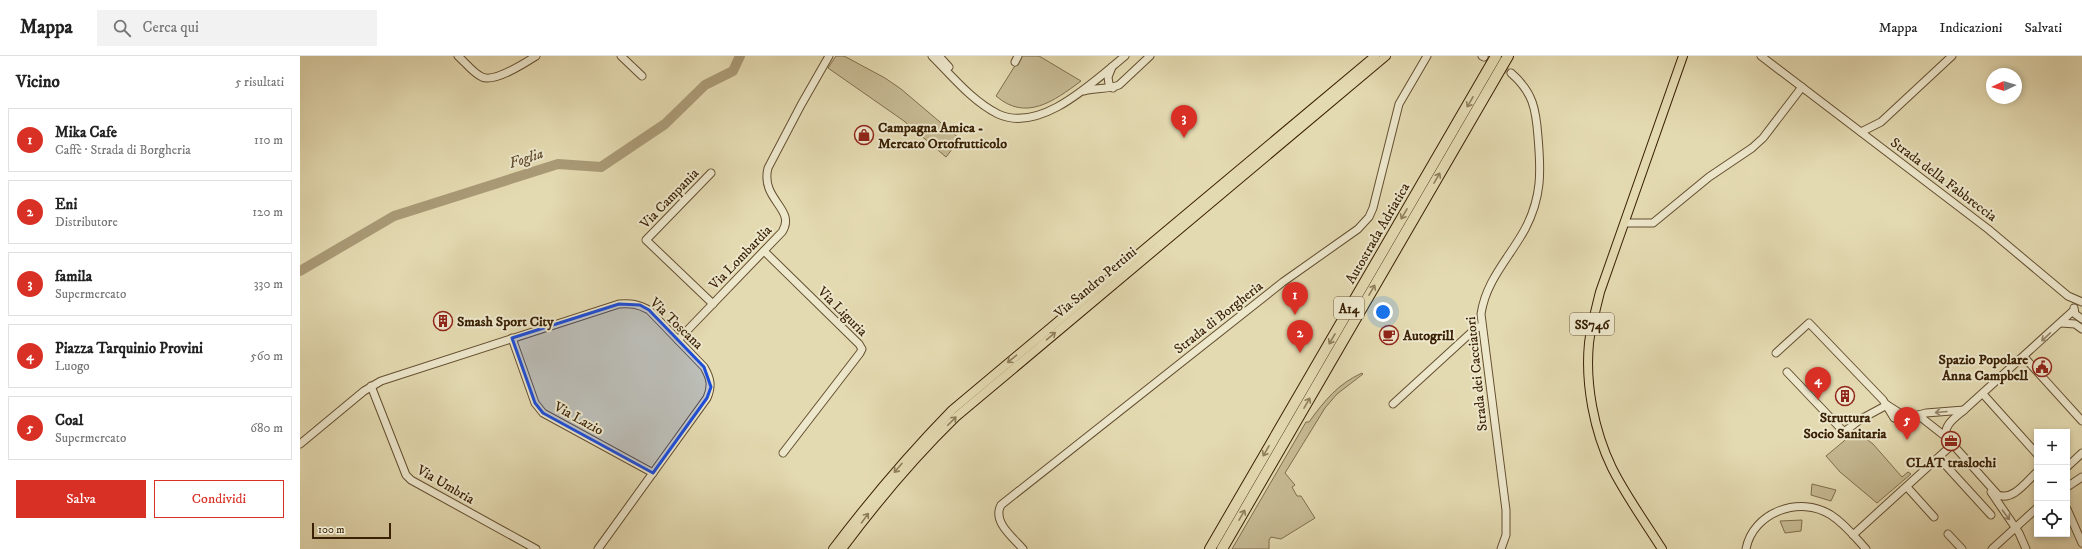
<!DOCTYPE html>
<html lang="it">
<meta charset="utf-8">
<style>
:root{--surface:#fff;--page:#f2f2f2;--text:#222;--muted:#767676;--line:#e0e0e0;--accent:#d93025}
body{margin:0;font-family:"IM FELL DW Pica",serif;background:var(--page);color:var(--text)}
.controls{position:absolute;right:12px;bottom:12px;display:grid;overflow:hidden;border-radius:0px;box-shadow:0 2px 6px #0003}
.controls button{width:36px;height:36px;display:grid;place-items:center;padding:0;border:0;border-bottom:1px solid var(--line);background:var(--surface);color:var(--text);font:20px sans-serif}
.compass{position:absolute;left:1686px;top:12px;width:36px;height:36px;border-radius:50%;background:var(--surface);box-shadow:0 2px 6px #0003;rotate:266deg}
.scale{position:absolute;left:12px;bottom:10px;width:79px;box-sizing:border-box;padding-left:4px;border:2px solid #3a2105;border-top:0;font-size:11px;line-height:14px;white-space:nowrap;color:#3a2105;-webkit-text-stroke:3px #ede7cc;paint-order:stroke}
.you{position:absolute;left:1083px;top:256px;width:14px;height:14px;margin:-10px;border:3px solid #fff;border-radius:50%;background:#1a73e8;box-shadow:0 0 0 6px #1a73e833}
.badge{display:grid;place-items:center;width:26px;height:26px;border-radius:50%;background:var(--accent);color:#fff;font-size:13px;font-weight:700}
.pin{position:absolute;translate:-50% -33px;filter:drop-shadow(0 1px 2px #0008)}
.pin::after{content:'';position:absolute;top:21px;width:14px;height:12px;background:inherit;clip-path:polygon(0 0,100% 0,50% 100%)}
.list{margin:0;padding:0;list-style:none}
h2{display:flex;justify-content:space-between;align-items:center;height:52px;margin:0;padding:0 16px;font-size:17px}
h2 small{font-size:13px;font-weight:400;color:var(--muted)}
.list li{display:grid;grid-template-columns:26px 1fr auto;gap:12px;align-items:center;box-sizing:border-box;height:64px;margin:0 8px 8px;padding:0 8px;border:1px solid var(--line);border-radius:0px}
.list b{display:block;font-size:15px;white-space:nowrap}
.list p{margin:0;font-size:13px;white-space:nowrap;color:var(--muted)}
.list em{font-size:13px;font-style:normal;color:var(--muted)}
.actions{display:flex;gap:8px;padding:12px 16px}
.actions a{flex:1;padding:9px 0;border:1px solid var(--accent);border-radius:0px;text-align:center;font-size:14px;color:var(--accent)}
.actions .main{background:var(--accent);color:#fff}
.icon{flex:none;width:22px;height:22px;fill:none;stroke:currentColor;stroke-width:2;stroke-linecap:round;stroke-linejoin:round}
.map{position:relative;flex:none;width:1782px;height:493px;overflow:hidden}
header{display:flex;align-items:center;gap:24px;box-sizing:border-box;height:56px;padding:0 20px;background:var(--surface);border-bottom:1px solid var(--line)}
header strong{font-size:19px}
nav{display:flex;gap:22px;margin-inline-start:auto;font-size:14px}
.search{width:280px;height:36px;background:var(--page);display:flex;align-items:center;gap:10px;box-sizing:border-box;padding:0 14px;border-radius:0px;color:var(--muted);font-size:15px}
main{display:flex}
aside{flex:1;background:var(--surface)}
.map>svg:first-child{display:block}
.green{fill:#c7bb94;stroke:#806e4c}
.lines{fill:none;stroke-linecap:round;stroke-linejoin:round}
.river{stroke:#aa9b77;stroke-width:10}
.minor-tunnel{stroke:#c2b58f;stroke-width:7;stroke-dasharray:7 3.5;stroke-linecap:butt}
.minor-casing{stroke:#644f30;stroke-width:9}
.major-casing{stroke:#3a2105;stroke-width:10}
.highway-casing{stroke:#3a2105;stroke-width:12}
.minor{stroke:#ede7cc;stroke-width:7}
.major{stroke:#e4dab1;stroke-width:8}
.highway{stroke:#e4dab1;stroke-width:10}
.oneway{stroke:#8f7e5b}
.oneway2{stroke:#948468}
.marked{fill:#1d4ed8;fill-opacity:0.2;stroke:#1d4ed8;stroke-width:3;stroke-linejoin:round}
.labels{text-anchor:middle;stroke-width:4;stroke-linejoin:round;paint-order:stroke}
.shield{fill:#ede7cc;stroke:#705c41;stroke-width:1}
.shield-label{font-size:13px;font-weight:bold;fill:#3a2105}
.poi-label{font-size:14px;font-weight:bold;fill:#3a2105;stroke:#ede7cc;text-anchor:start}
.street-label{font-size:14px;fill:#3a2105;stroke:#ede7cc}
.water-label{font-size:15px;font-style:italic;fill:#614c2d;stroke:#ede7cc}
</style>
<header>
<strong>Mappa</strong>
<div class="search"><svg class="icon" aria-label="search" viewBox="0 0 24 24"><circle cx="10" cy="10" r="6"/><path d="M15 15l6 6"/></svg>Cerca qui</div>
<nav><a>Mappa</a><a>Indicazioni</a><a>Salvati</a></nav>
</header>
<main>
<aside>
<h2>Vicino<small>5 risultati</small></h2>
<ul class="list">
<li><span class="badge">1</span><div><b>Mika Cafe</b><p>Caffè · Strada di Borgheria</p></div><em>110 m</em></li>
<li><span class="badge">2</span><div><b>Eni</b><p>Distributore</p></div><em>120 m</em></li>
<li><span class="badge">3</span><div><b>famila</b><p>Supermercato</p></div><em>330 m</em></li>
<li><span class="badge">4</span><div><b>Piazza Tarquinio Provini</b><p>Luogo</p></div><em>560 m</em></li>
<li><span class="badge">5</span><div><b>Coal</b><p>Supermercato</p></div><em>680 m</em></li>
</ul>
<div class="actions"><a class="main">Salva</a><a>Condividi</a></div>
</aside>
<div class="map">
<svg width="1782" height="493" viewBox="0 0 1782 493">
<rect width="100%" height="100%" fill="#e4dab1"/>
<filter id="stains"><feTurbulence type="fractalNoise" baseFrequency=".005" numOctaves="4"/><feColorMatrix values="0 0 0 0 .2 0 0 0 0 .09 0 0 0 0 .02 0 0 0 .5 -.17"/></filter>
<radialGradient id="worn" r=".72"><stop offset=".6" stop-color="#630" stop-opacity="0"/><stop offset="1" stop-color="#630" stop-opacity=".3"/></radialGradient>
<g class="green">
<path d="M 536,0 L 544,0 L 585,22 L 601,33 L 660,83 L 646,101 L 604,65 L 528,12 Z"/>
<path d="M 721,0 L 739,0 L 781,25 C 754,45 726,66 696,40 Z"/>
<path d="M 1062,317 L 1063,318 L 1037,338 L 1025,352 L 985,417 L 995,429 L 992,431 L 997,440 L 1001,440 L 1015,462 L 981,483 L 971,481 L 969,484 L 969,493 L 932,493 L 1006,366 L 1009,366 C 1025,344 1038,328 1062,317 Z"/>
<path d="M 1556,375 L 1573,388 L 1602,421 L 1608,416 L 1611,418 L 1577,447 L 1540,416 L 1526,400 Z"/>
<path d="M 1512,428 L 1536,434 L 1531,445 L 1511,439 Z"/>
<path d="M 1502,464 L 1501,475 L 1485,477 L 1480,465 Z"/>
</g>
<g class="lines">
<path class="river" d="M 0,215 L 94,160 L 258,108 L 301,111 L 365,68 L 405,29 L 433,15 L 440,0"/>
<path class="minor-tunnel" d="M 1184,1 L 1211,17"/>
<defs>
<g id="minor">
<path d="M 158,0 C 166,7 173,17 182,21 C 194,27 225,7 236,0"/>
<path d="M 321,0 L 342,20"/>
<path d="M 632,0 C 652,20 672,45 698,58 C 741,78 794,25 825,0"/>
<path d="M 639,0 L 649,11"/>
<path d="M 1182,0 L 1184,1"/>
<path d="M 1461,0 L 1688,173 L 1768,240 L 1782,246"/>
<path d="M 715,6 L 718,0"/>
<path d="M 812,11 L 808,21 L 809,28 L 813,32"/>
<path d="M 784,35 C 796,31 808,34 819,29 L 850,0"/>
<path d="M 1561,76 L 1581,66 L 1652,0"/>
<path d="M 411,117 L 346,184 L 413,248"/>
<path d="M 1325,167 L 1353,167 L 1409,121 L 1452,92 L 1463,82 L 1502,31"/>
<path d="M 464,195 L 559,288 L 562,293 L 560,297 L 483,397"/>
<path d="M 1774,252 L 1775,258 L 1782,263"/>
<path d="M 1761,267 L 1775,268 L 1782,273"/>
<path d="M 212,282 L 235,347 L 243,357 L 353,417"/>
<path d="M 378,284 L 482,176 C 497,153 460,144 468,112 L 501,49 L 529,0"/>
<path d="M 1476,297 L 1509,267 L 1583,344 L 1594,362 L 1600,364 L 1626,357 L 1664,354"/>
<path d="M 1724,301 L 1782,365"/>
<path d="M 1487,316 L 1544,376 L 1561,363 L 1587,349"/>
<path d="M 71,330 L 106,419 L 111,424 L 236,493"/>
<path d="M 1683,338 L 1737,398"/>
<path d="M 1093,348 L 1175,273 L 1181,270"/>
<path d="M 1587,349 L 1603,359 L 1603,363"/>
<path d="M 1618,359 L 1646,381"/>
<path d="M 0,388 L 64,335 L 81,325 L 319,248 C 331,247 338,248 349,254 L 404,311 C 411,323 412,330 407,342 L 298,493"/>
<path d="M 1639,402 L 1691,459"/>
<path d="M 1767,411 L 1782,397"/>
<path d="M 1737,416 C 1726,426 1713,445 1698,439 L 1646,381 C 1643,369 1656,361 1664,354 L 1774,254"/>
<path d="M 1607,431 L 1634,461"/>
<path d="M 1767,431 L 1782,421"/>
<path d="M 1691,436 L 1719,477 L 1726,493"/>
<path d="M 1767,453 L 1782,487"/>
<path d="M 1648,478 L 1662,493"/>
<path d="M 1553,479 L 1653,388"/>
<path d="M 723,493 C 713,481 692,466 701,449 L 983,226 L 1058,173 L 1069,161 L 1073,152 L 1099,48 L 1127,0"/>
<path d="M 1201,493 L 1206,479 L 1206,454 L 1181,258 C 1186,224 1210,201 1225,173 C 1242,141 1241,115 1238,81 C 1236,53 1233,36 1211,17"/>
<path d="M 1446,493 C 1453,456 1500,439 1531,459 C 1545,468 1555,481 1566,493"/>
<path d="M 1692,493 L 1737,452"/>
</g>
<g id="major">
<path d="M 533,493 C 570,444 609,398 652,354 L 1075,0"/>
<path d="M 542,493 C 577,446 614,402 656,361 L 1086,0"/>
<path d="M 1362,493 C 1345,466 1326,440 1312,412 C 1294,375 1285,328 1289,287 C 1291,270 1296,253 1300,236 L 1383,0"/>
</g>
<g id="highway">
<path d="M 910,493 L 1196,0"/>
<path d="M 922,493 L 1208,0"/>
</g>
</defs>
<use href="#minor" class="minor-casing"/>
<use href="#major" class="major-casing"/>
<use href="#highway" class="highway-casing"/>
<use href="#minor" class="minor"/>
<use href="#major" class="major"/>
<use href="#highway" class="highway"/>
</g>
<defs><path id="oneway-shaft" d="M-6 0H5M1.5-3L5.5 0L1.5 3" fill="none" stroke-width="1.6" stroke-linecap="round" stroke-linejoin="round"/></defs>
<g class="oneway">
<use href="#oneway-shaft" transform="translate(1170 46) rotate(120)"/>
<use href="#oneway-shaft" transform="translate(1137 122) rotate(-60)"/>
<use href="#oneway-shaft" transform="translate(1104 158) rotate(120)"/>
<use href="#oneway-shaft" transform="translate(1072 234) rotate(-60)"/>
<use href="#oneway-shaft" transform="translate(751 280) rotate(-40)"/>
<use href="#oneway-shaft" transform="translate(1032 283) rotate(120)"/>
<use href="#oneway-shaft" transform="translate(712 303) rotate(140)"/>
<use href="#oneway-shaft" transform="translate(1007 347) rotate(-60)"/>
<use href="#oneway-shaft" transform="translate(652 365) rotate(-45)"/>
<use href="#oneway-shaft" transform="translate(966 395) rotate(120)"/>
<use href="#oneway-shaft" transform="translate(598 412) rotate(131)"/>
<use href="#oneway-shaft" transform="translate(942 459) rotate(-60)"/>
<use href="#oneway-shaft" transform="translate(565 462) rotate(-54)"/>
</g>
<g class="oneway2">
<use href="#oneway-shaft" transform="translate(1746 281) rotate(137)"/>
<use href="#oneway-shaft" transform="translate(1641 356) rotate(175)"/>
<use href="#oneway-shaft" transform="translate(1706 459) rotate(53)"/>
</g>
<path class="marked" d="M 319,248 L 340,249 L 349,254 L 404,311 L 411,331 L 407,342 L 353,417 L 243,357 L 235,347 L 212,282 Z"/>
<defs>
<symbol id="shop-ring" viewBox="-11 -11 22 22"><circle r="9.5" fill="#ede7cc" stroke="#8f2418" stroke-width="1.5"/><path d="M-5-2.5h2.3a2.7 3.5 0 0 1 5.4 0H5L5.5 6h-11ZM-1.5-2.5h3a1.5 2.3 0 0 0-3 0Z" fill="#8f2418"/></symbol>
<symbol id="building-ring" viewBox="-11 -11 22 22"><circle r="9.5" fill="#ede7cc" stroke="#8f2418" stroke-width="1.5"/><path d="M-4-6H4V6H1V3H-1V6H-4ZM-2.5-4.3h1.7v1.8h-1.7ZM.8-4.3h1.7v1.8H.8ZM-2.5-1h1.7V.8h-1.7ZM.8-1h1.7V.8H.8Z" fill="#8f2418"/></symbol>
<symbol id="cafe-ring" viewBox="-11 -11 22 22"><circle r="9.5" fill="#ede7cc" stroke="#8f2418" stroke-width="1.5"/><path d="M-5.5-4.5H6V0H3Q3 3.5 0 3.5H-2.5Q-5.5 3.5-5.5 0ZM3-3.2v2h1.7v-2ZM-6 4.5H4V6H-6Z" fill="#8f2418"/></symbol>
<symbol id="civic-ring" viewBox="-11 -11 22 22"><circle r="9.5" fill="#ede7cc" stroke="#8f2418" stroke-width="1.5"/><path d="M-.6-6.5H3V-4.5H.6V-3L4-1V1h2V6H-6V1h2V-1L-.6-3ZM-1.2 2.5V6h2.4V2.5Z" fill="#8f2418"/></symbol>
<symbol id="office-ring" viewBox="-11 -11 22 22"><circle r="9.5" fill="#ede7cc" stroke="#8f2418" stroke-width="1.5"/><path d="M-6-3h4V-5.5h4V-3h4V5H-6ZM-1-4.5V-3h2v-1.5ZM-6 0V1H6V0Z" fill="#8f2418"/></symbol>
</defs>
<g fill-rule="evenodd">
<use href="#shop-ring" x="553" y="68" width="22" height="22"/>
<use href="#building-ring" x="132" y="254" width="22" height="22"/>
<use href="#cafe-ring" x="1078" y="268" width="22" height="22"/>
<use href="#civic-ring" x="1731" y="300" width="22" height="22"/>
<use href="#building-ring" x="1534" y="329" width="22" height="22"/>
<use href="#office-ring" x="1640" y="374" width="22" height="22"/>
</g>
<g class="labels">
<g class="shield">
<rect x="1034" y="241" width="30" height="22" rx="3"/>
<rect x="1270" y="257" width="44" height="22" rx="3"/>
</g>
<g class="shield-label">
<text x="1049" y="257">A14</text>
<text x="1292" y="273">SS746</text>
</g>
<g class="poi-label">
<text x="578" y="76">Campagna Amica -<tspan x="578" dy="16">Mercato Ortofrutticolo</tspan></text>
<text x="157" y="270">Smash Sport City</text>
<text x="1103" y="284">Autogrill</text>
<text x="1728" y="308" text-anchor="end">Spazio Popolare<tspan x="1728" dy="16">Anna Campbell</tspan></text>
<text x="1545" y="366" text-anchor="middle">Struttura<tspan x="1545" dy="16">Socio Sanitaria</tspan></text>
<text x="1651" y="411" text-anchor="middle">CLAT traslochi</text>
</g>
<g class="street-label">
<text transform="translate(1644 123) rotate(37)" y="5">Strada della Fabbreccia</text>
<text transform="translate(369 142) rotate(-46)" y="5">Via Campania</text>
<text transform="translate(1077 177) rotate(-60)" y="5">Autostrada Adriatica</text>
<text transform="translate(440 201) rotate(-46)" y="5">Via Lombardia</text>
<text transform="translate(795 226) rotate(-40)" y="5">Via Sandro Pertini</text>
<text transform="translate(543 255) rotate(45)" y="5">Via Liguria</text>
<text transform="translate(918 261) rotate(-38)" y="5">Strada di Borgheria</text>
<text transform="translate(377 267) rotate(44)" y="5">Via Toscana</text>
<text transform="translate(1176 318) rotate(-96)" y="5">Strada dei Cacciatori</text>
<text transform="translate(279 362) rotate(29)" y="5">Via Lazio</text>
<text transform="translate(146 428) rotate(30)" y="5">Via Umbria</text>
</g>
<g class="water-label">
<text transform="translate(226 102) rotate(-18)" y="5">Foglia</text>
</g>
</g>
<rect width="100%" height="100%" filter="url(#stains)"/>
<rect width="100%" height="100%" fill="url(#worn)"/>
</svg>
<div class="controls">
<button>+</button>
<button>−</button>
<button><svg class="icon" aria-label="locate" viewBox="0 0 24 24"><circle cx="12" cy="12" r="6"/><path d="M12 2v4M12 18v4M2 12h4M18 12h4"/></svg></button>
</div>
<svg class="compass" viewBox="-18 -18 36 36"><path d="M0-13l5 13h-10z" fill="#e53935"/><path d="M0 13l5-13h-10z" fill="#767676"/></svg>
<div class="scale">100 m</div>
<div class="you"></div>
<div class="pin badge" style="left:995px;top:259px">1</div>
<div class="pin badge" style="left:1000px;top:297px">2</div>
<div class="pin badge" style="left:884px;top:82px">3</div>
<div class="pin badge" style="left:1518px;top:344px">4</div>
<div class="pin badge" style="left:1607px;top:384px">5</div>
</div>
</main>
